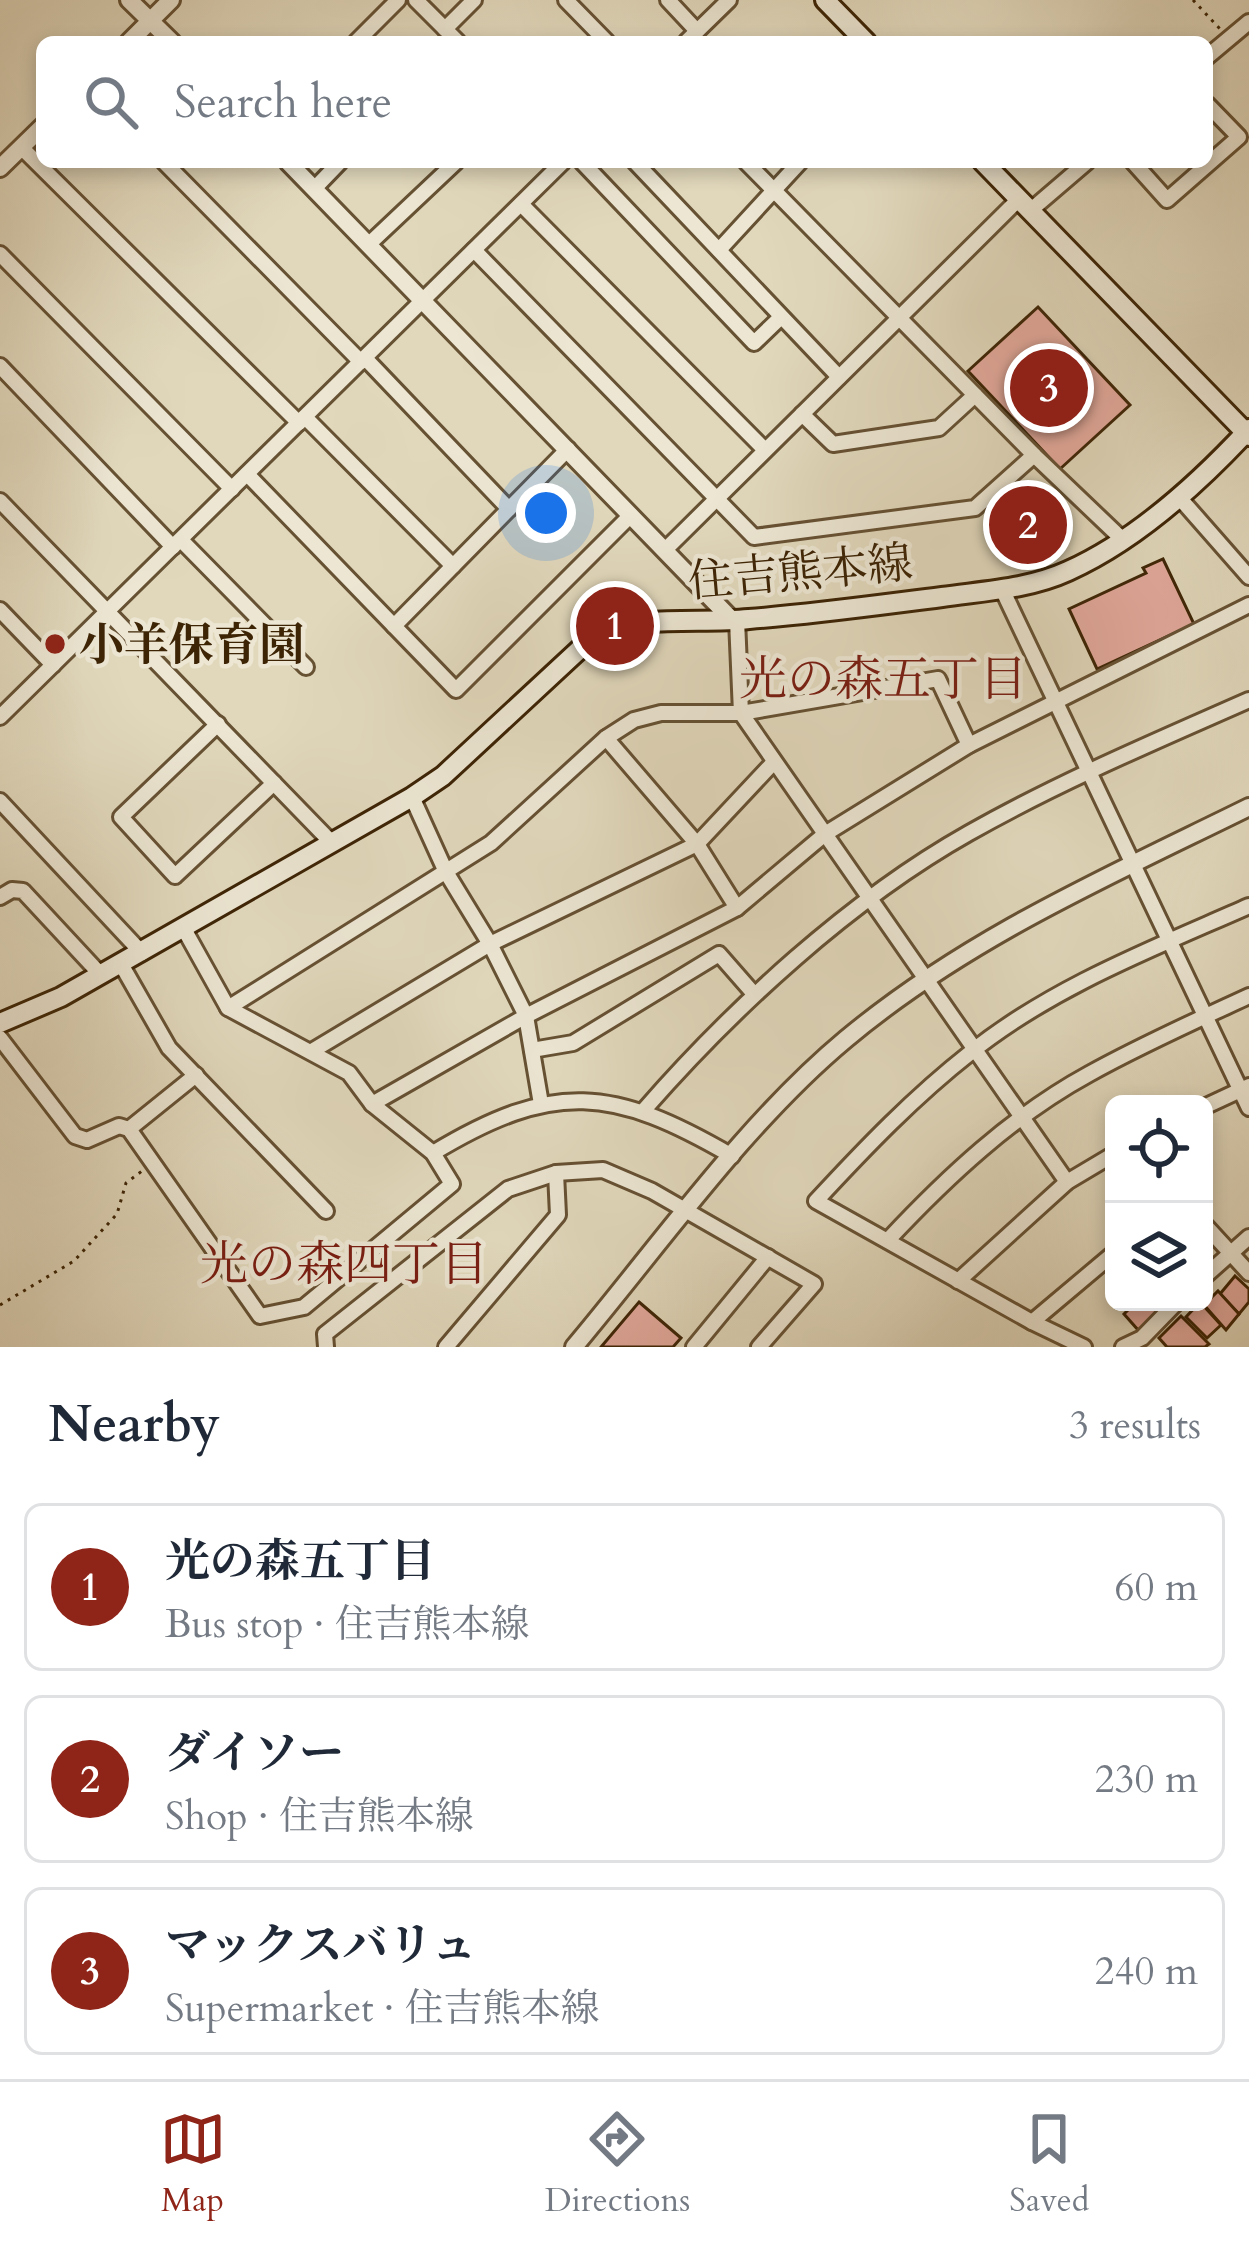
<!DOCTYPE html>
<meta charset="utf-8">
<style>
:root{--surface:#fff;--page:#f6f6f7;--text:#1f2937;--muted:#747a83;--line:#e0e1e3;--accent:#8f2418}
body{margin:0;font-family:Cardo,"Noto Serif JP",serif;background:var(--page);color:var(--text)}
.controls{position:absolute;right:36px;bottom:36px;display:grid;overflow:hidden;border-radius:18px;box-shadow:0 6px 18px #0003}
.controls button{width:108px;height:108px;display:grid;place-items:center;padding:0;border:0;border-bottom:3px solid var(--line);background:var(--surface);color:var(--text);font:60px sans-serif}
.you{position:absolute;left:546px;top:513px;width:42px;height:42px;margin:-30px;border:9px solid #fff;border-radius:50%;background:#1a73e8;box-shadow:0 0 0 18px #1a73e833}
.badge{display:grid;place-items:center;width:78px;height:78px;border-radius:50%;background:var(--accent);color:#fff;font-size:39px;font-weight:700}
.pin{position:absolute;translate:-50% -50%;border:6px solid #fff;box-shadow:0 3px 12px #0006}
.list{margin:0;padding:0;list-style:none}
h2{display:flex;justify-content:space-between;align-items:center;height:156px;margin:0;padding:0 48px;font-size:51px}
h2 small{font-size:39px;font-weight:400;color:var(--muted)}
.list li{display:grid;grid-template-columns:78px 1fr auto;gap:36px;align-items:center;box-sizing:border-box;height:168px;margin:0 24px 24px;padding:0 24px;border:3px solid var(--line);border-radius:18px}
.list b{display:block;font-size:45px;white-space:nowrap}
.list p{margin:0;font-size:39px;white-space:nowrap;color:var(--muted)}
.list em{font-size:39px;font-style:normal;color:var(--muted)}
.icon{flex:none;width:66px;height:66px;fill:none;stroke:currentColor;stroke-width:2;stroke-linecap:round;stroke-linejoin:round}
.map{position:relative;flex:none;width:1249px;height:1347px;overflow:hidden}
.search{position:absolute;background:var(--surface);box-shadow:0 6px 18px #0003;left:36px;right:36px;top:36px;height:132px;display:flex;align-items:center;gap:30px;box-sizing:border-box;padding:0 42px;border-radius:18px;color:var(--muted);font-size:45px}
.sheet{height:732px;background:var(--surface)}
nav{display:flex;justify-content:space-around;align-items:center;box-sizing:border-box;height:168px;border-top:3px solid var(--line);background:var(--surface);font-size:33px;color:var(--muted)}
nav a{display:grid;justify-items:center;gap:6px}
nav .on{color:var(--accent)}
.map>svg:first-child{display:block}
.building{fill:#e3a99d;stroke:#3d2405;stroke-width:3}
.lines{fill:none;stroke-linecap:round;stroke-linejoin:round}
.minor-casing{stroke:#665133;stroke-width:20}
.tertiary-casing{stroke:#665133;stroke-width:22}
.secondary-casing{stroke:#3d2405;stroke-width:24}
.path{stroke:#3d2405;stroke-width:3;stroke-dasharray:3 6;stroke-linecap:butt}
.minor{stroke:#ece6d3;stroke-width:14}
.tertiary{stroke:#ece6d3;stroke-width:16}
.secondary{stroke:#ece6d3;stroke-width:18}
.poi-dot{fill:#8f2418;stroke:#ece6d3;stroke-width:4.5}
.labels{text-anchor:middle;stroke-width:9;stroke-linejoin:round;paint-order:stroke}
.street-label{font-size:45px;fill:#3d2405;stroke:#ece6d3}
.poi-label{font-size:45px;font-weight:bold;fill:#3d2405;stroke:#ece6d3;text-anchor:start}
.neighbourhood-label{font-size:48px;fill:#7a1f14;stroke:#ece6d3}
</style>
<div class="map">
<svg width="1249" height="1347" viewBox="0 0 1249 1347">
<rect width="100%" height="100%" fill="#e1d8bc"/>
<filter id="stains"><feTurbulence type="fractalNoise" baseFrequency=".00167" numOctaves="4"/><feColorMatrix values="0 0 0 0 .2 0 0 0 0 .09 0 0 0 0 .02 0 0 0 .5 -.17"/></filter>
<radialGradient id="worn" r=".72"><stop offset=".6" stop-color="#630" stop-opacity="0"/><stop offset="1" stop-color="#630" stop-opacity=".3"/></radialGradient>
<g class="building">
<path d="M 1038,307 L 1130,405 L 1060,469 L 968,371 Z"/>
<path d="M 1163,559 L 1194,624 L 1097,669 L 1069,609 L 1146,573 L 1143,568 Z"/>
<path d="M 1235,1276 L 1249,1289 L 1249,1302 L 1239,1314 L 1220,1294 Z"/>
<path d="M 1218,1291 L 1239,1314 L 1226,1330 L 1204,1305 Z"/>
<path d="M 639,1302 L 681,1338 L 673,1347 L 601,1347 Z"/>
<path d="M 1136,1302 L 1155,1302 L 1162,1309 L 1139,1331 L 1124,1314 Z"/>
<path d="M 1200,1302 L 1221,1325 L 1207,1338 L 1186,1317 Z"/>
<path d="M 1181,1316 L 1209,1344 L 1205,1347 L 1167,1347 L 1159,1338 Z"/>
</g>
<g class="lines">
<defs>
<g id="minor">
<path d="M 416,0 L 458,42"/>
<path d="M 566,0 L 607,42"/>
<path d="M 668,0 L 697,31"/>
<path d="M 445,29 L 474,0"/>
<path d="M 356,42 L 398,0"/>
<path d="M 686,42 L 729,0"/>
<path d="M 1207,57 L 1249,22"/>
<path d="M 21,147 L 299,423"/>
<path d="M 164,162 L 361,362"/>
<path d="M 582,162 L 754,343 L 781,317"/>
<path d="M 635,162 L 839,377"/>
<path d="M 746,162 L 1034,455 L 1122,539"/>
<path d="M 1133,162 L 1167,200 L 1239,137 L 1207,104"/>
<path d="M 314,189 L 340,162"/>
<path d="M 521,204 L 765,450"/>
<path d="M 1031,210 L 1087,162"/>
<path d="M 368,245 L 456,162"/>
<path d="M 474,250 L 754,537 L 975,508 L 1034,455"/>
<path d="M 719,250 L 800,162"/>
<path d="M 0,254 L 232,489"/>
<path d="M 365,358 L 509,509"/>
<path d="M 0,366 L 173,547"/>
<path d="M 802,414 L 833,444 L 939,428 L 975,395"/>
<path d="M 305,417 L 453,566"/>
<path d="M 247,474 L 456,690 L 631,515"/>
<path d="M 1178,496 L 1249,577"/>
<path d="M 0,501 L 332,843"/>
<path d="M 181,540 L 306,667"/>
<path d="M 666,549 L 1019,199"/>
<path d="M 1002,589 L 1249,1108"/>
<path d="M 0,610 L 53,665"/>
<path d="M 737,620 L 741,713 L 1067,1182"/>
<path d="M 394,626 L 568,449"/>
<path d="M 0,717 L 563,162"/>
<path d="M 218,724 L 121,817 L 175,876 L 274,783"/>
<path d="M 606,738 L 697,844 L 737,908"/>
<path d="M 412,797 L 446,872 L 490,944 L 526,1016 L 541,1104"/>
<path d="M 0,801 L 142,953"/>
<path d="M 0,897 L 12,890 L 23,891 L 101,975"/>
<path d="M 121,964 L 169,1048 L 326,1211"/>
<path d="M 228,1008 L 491,843 L 606,738 L 634,720 L 661,713 L 741,713 L 938,679 L 969,745"/>
<path d="M 0,1038 L 75,1136 L 87,1140 L 119,1126 L 129,1129 L 260,1316 L 304,1307 L 452,1184 L 433,1153 L 372,1104 L 349,1073 L 228,1008 L 184,929"/>
<path d="M 532,1050 L 573,1043 L 719,954 L 754,994"/>
<path d="M 312,1051 L 490,944 L 697,844 L 773,763"/>
<path d="M 372,1104 L 526,1016 L 737,908 L 825,834 L 969,745 L 1249,605"/>
<path d="M 1204,1107 L 1249,1086"/>
<path d="M 644,1110 C 733,1008 850,900 969,833 C 1059,782 1154,742 1249,700"/>
<path d="M 129,1129 L 196,1075"/>
<path d="M 433,1153 C 554,1080 613,1087 732,1156"/>
<path d="M 1204,1224 L 1249,1273"/>
<path d="M 888,1240 C 947,1177 1012,1116 1089,1074 C 1141,1045 1195,1021 1249,996"/>
<path d="M 1204,1277 L 1249,1237"/>
<path d="M 958,1281 L 1067,1182 L 1114,1154"/>
<path d="M 1032,1322 L 1114,1253"/>
<path d="M 326,1347 L 325,1334 L 508,1189 L 556,1173 L 603,1170 L 652,1191 L 814,1284 L 759,1347"/>
<path d="M 446,1347 L 558,1215 L 556,1173"/>
<path d="M 694,1347 L 768,1257"/>
<path d="M 1084,1347 L 1032,1322 L 816,1201 C 865,1148 914,1097 970,1053 C 1052,987 1154,948 1249,906"/>
<path d="M 1123,1347 L 1142,1338 L 1177,1302"/>
</g>
<g id="tertiary">
<path d="M 129,0 L 172,42"/>
<path d="M 129,42 L 171,0"/>
<path d="M 288,162 L 733,621"/>
<path d="M 0,168 L 42,127"/>
<path d="M 574,1347 C 659,1246 745,1123 846,1039 C 967,938 1109,876 1249,807"/>
</g>
<g id="secondary">
<path d="M 825,0 L 866,42"/>
<path d="M 983,162 L 1249,436"/>
<path d="M 0,1023 L 61,997 L 412,797 L 443,776 L 595,635 C 643,614 698,624 749,619 C 814,614 878,605 942,597 C 984,591 1029,589 1068,571 C 1135,541 1199,483 1249,429"/>
</g>
</defs>
<use href="#minor" class="minor-casing"/>
<use href="#tertiary" class="tertiary-casing"/>
<use href="#secondary" class="secondary-casing"/>
<g class="path">
<path d="M 1193,0 L 1220,29"/>
<path d="M 0,1305 L 74,1261 L 117,1214 L 126,1183 L 142,1171"/>
</g>
<use href="#minor" class="minor"/>
<use href="#tertiary" class="tertiary"/>
<use href="#secondary" class="secondary"/>
</g>
<circle class="poi-dot" cx="55" cy="644" r="12"/>
<g class="labels">
<g class="street-label">
<text transform="translate(800 571) rotate(-5)" y="16">住吉熊本線</text>
</g>
<g class="poi-label">
<text x="79" y="660">小羊保育園</text>
</g>
<g class="neighbourhood-label">
<text x="883" y="695">光の森五丁目</text>
<text x="344" y="1280">光の森四丁目</text>
</g>
</g>
<rect width="100%" height="100%" filter="url(#stains)"/>
<rect width="100%" height="100%" fill="url(#worn)"/>
</svg>
<div class="controls">
<button><svg class="icon" aria-label="locate" viewBox="0 0 24 24"><circle cx="12" cy="12" r="6"/><path d="M12 2v4M12 18v4M2 12h4M18 12h4"/></svg></button>
<button><svg class="icon" aria-label="layers" viewBox="0 0 24 24"><path d="M12 4l9 5-9 5-9-5zM3 14l9 5 9-5"/></svg></button>
</div>
<div class="you"></div>
<div class="pin badge" style="left:615px;top:626px">1</div>
<div class="pin badge" style="left:1028px;top:525px">2</div>
<div class="pin badge" style="left:1049px;top:388px">3</div>
<div class="search"><svg class="icon" aria-label="search" viewBox="0 0 24 24"><circle cx="10" cy="10" r="6"/><path d="M15 15l6 6"/></svg>Search here</div>
</div>
<section class="sheet">
<h2>Nearby<small>3 results</small></h2>
<ul class="list">
<li><span class="badge">1</span><div><b>光の森五丁目</b><p>Bus stop · 住吉熊本線</p></div><em>60 m</em></li>
<li><span class="badge">2</span><div><b>ダイソー</b><p>Shop · 住吉熊本線</p></div><em>230 m</em></li>
<li><span class="badge">3</span><div><b>マックスバリュ</b><p>Supermarket · 住吉熊本線</p></div><em>240 m</em></li>
</ul>
</section>
<nav>
<a class="on"><svg class="icon" aria-label="map" viewBox="0 0 24 24"><path d="M3 6l6-2 6 2 6-2v14l-6 2-6-2-6 2zM9 4v14M15 6v14"/></svg>Map</a>
<a><svg class="icon" aria-label="directions" viewBox="0 0 24 24"><path d="M12 3l9 9-9 9-9-9zM9 14v-3h6M13 9l2 2-2 2"/></svg>Directions</a>
<a><svg class="icon" aria-label="saved" viewBox="0 0 24 24"><path d="M7 4h10v16l-5-4-5 4z"/></svg>Saved</a>
</nav>
